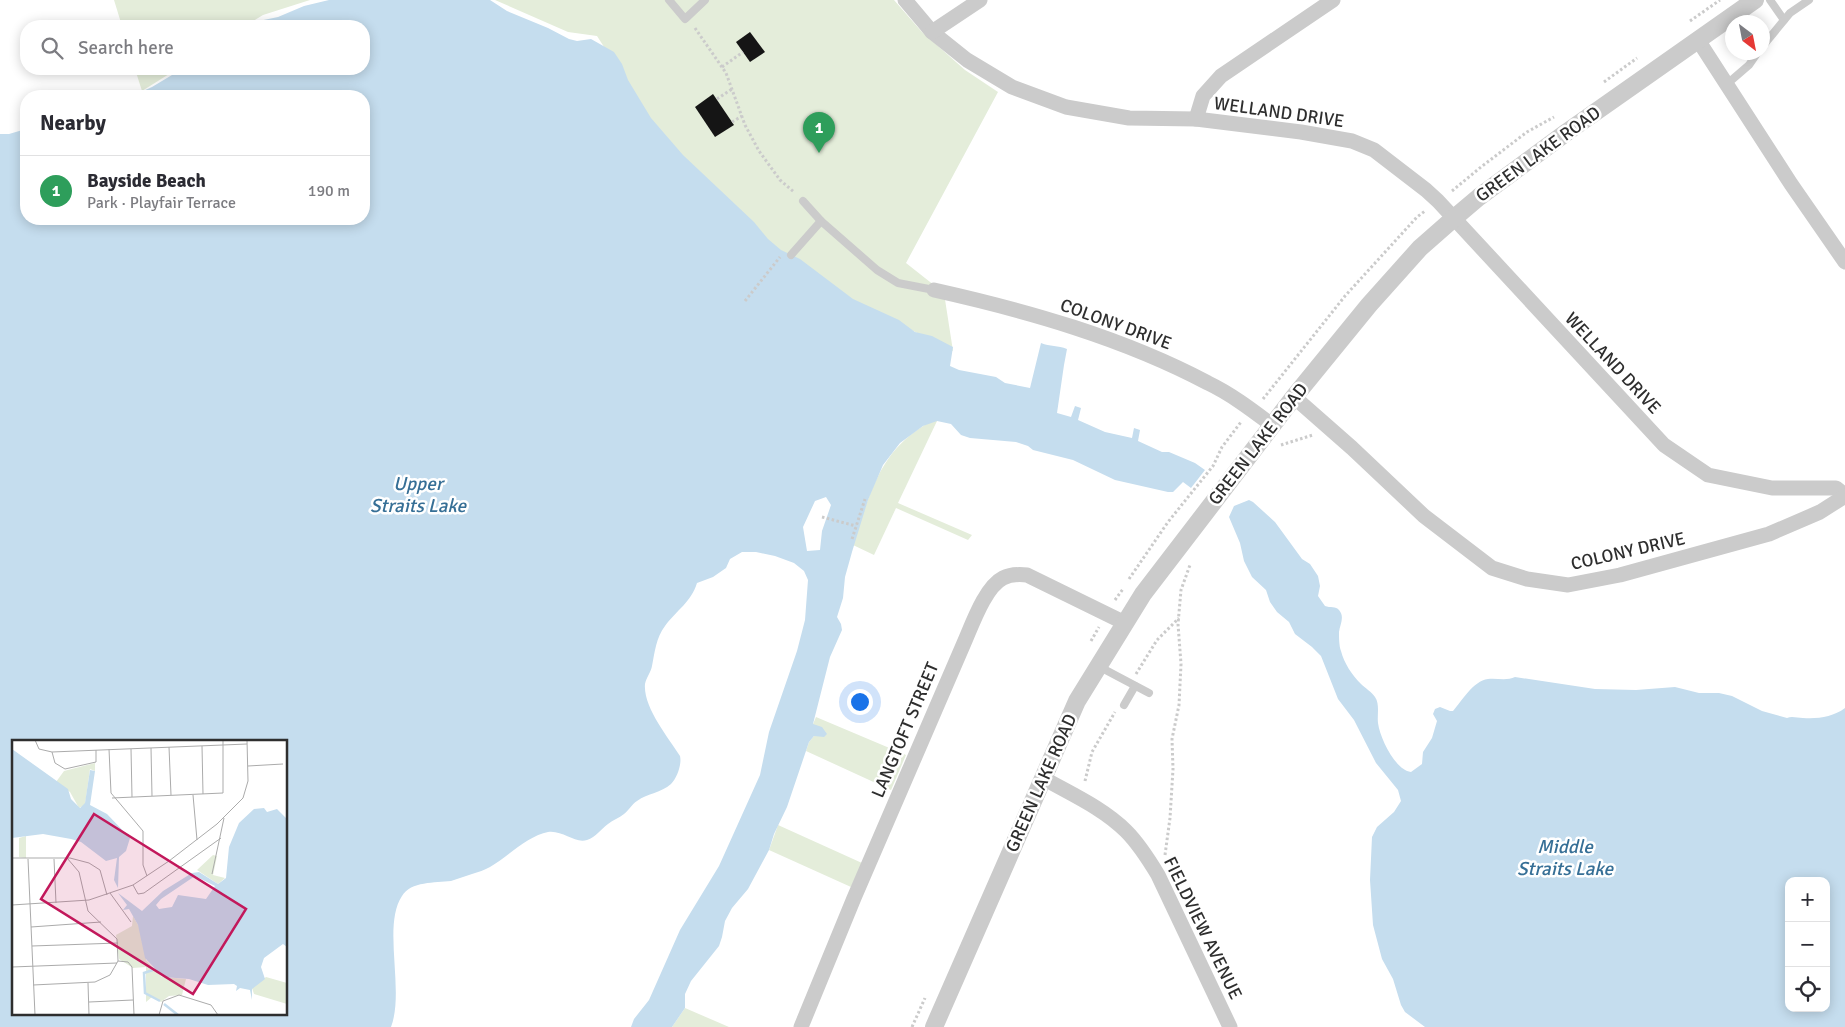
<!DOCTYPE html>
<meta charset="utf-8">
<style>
:root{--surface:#fff;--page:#f7f7f7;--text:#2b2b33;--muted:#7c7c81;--line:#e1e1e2;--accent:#f2232e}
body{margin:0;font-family:Signika,sans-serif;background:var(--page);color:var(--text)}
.controls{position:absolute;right:15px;bottom:15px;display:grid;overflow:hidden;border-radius:10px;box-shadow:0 2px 12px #0003}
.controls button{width:45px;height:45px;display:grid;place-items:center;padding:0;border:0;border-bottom:1px solid var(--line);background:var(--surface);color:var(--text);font:25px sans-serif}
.compass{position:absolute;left:1725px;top:15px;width:45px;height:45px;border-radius:50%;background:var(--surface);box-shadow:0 2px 12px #0003;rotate:148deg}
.you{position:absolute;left:859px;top:701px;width:18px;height:18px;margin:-12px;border:4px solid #fff;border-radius:50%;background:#1a73e8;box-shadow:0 0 0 8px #1a73e833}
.badge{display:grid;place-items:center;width:32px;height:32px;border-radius:50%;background:var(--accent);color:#fff;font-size:16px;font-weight:700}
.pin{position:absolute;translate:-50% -41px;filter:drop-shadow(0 1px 2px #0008)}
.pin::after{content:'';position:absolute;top:26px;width:18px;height:15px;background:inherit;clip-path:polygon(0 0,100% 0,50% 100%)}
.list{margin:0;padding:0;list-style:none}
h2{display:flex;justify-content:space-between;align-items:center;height:65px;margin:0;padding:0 20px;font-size:21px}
h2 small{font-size:16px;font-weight:400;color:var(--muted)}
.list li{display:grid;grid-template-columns:32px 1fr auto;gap:15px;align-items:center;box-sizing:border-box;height:70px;padding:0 20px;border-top:1px solid var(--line)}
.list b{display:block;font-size:19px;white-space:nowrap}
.list p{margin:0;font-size:16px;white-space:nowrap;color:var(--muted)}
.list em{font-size:16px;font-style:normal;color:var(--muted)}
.icon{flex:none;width:28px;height:28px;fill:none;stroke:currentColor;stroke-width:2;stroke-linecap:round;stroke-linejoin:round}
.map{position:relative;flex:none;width:1845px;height:1027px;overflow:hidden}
.search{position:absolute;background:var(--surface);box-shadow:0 2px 12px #0003;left:20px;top:20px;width:350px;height:55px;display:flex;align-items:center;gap:12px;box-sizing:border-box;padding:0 18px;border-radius:20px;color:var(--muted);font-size:19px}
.panel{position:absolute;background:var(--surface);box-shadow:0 2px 12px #0003;left:20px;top:90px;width:350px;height:135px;border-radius:20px}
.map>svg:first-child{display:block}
.green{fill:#e4edda}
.water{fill:#c5ddee;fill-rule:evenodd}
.building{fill:#151515}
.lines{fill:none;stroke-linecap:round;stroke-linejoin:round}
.path{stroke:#cbcbcb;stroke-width:3;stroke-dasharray:2.5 2.5;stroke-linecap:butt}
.service{stroke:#cbcbcb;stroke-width:8}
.minor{stroke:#cbcbcb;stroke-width:15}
.tertiary{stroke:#cbcbcb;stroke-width:18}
.labels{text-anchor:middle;stroke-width:5;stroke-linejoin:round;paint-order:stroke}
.street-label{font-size:18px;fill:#2e2e2e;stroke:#fff}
.water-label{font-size:19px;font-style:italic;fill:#366f96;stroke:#fff}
.inset-river{fill:none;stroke:#c5ddee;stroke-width:2.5}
.inset-road{fill:none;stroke:#ababab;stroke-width:1}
.view{fill:#c2185b;fill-opacity:0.15;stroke:#c2185b;stroke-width:2.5}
.inset-edge{fill:none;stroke:#2e2e2e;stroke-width:2.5}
</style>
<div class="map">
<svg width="1845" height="1027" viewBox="0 0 1845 1027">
<rect width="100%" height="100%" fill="#fff"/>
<g class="green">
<path d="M 114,0 L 310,0 L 263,15 L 245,26 L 122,26 Z"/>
<path d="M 495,0 L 894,0 L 921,31 L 965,70 L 998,92 L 906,263 L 944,293 L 953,351 L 834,291 L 712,214 L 597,36 L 568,32 Z"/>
<path d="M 135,69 L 177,69 L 142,91 Z"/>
<path d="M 932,421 L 937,421 L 898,503 L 972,535 L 968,540 L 896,508 L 874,555 L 853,545 C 870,493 880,448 932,421 Z"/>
<path d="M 816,717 L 906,755 L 891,790 L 806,751 L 809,742 L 814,736 L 813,724 Z"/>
<path d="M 778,825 L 862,863 L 851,887 L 769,850 Z"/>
<path d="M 685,1008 L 729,1027 L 672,1027 Z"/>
</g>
<g class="water">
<path d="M 329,0 L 490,0 L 507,11 L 548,28 L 569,39 L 577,41 L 591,39 L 614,52 L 622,64 L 628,80 L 651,118 L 683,155 L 754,222 L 768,239 L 781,250 L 800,259 L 853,299 L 899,320 L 915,332 L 932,336 L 953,347 L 950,366 L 959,370 L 996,377 L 1005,383 L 1030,388 L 1041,343 C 1050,347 1058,345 1067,349 L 1064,365 L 1057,413 L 1071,417 L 1075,406 L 1081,408 L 1078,420 L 1105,432 L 1132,438 L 1134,428 L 1140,430 L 1138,441 L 1162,452 L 1169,452 L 1195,463 L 1205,470 L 1191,488 L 1183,482 L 1173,492 L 1168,492 L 1115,480 L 1073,460 L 1033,450 L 1028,446 L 1016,442 L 970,438 L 961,435 L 951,424 L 937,421 L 923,426 L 900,443 L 883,465 L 868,500 L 852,552 L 845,577 L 843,598 L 837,617 L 841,624 L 842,630 L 830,657 L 813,724 L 822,727 L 827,734 L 824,737 L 814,736 L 809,742 L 787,807 L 774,834 L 769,850 L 748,889 L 732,908 L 725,921 L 722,937 L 719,946 L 691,981 L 685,994 L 685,1008 L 672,1027 L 631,1027 L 634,1019 L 649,1000 L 680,930 L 719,866 L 760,775 L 769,732 L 797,651 L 805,620 L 808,580 L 804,571 L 794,563 L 775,556 L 756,552 L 742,552 L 730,559 L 726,568 L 713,577 L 697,583 C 691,602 677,610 665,626 C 656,638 655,651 652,666 C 651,672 646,678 645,684 C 643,707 668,737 680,756 C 682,764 677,778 671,784 C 661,793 648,793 637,801 C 632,804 629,810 624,814 C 619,818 613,820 608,824 C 601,829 596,837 587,840 C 575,844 563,830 548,832 C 529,835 507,857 490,867 C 485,870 478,872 472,874 C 465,876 458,879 451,881 C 435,883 411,881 402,896 C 382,926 405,990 391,1027 L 0,1027 L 0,134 L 9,134 L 26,129 L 26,219 L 364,219 L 364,96 L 132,96 L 152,87 L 182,69 L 364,69 L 364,26 L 246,26 L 254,22 L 278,17 L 304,6 ZM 826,497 L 831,505 L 822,531 L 820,550 L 807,551 L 803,527 L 815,501 ZM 14,741 L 286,741 L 286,1013 L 14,1013 Z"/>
<path d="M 1249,500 L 1253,502 L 1275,522 L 1302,559 L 1310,564 L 1318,576 L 1320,586 L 1318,596 L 1325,606 C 1330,608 1336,606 1339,610 C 1345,617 1340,624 1339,632 C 1339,637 1339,646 1341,651 C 1344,663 1352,675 1361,684 C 1365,688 1372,692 1375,697 C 1380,704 1377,715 1378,723 C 1380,738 1395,770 1411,772 L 1422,764 L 1423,752 L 1432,738 L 1437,721 L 1433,714 L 1435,709 L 1440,707 L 1450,711 L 1453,711 C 1462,701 1473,681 1488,679 C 1497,678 1507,681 1515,677 L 1595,689 L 1636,690 L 1675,687 L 1699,693 L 1719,693 L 1732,696 L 1762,711 L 1787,718 C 1792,716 1797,718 1803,718 C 1818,719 1833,717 1845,708 L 1845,1027 L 1425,1027 L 1405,1012 L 1401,1005 L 1393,979 L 1382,959 L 1373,925 L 1370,880 L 1372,837 L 1377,827 L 1394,812 L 1401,801 L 1398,790 L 1376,763 L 1354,720 L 1338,699 L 1321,656 L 1312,647 L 1295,634 L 1289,622 L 1277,612 L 1270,602 L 1266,590 L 1252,577 L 1244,561 L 1240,543 L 1229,517 L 1234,506 ZM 1789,881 L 1826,881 L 1826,1008 L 1789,1008 Z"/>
</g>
<g class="building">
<path d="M 750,32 L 765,52 L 750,62 L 736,42 Z"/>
<path d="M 713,94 L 734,125 L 715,137 L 695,107 Z"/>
</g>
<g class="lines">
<g class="path">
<path d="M 1690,21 L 1720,0"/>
<path d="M 695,28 L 726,73 L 745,125 L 759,151 L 780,180 L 794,192"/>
<path d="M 722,67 L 743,52"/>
<path d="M 1604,82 L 1637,58"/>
<path d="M 717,99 L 732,89"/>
<path d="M 732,122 L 742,116"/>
<path d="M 1452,191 L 1481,167 L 1527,132 L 1554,117"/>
<path d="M 745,301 L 780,257"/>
<path d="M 1263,399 L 1345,296 L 1417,217 L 1425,211"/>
<path d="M 1281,445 L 1313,435"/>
<path d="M 822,517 L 856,526"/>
<path d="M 852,539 L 865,499"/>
<path d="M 1129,579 L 1168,522 L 1213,466 L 1222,447 L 1241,422"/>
<path d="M 1115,600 L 1123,589"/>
<path d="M 1091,641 L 1099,627"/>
<path d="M 1136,674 L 1157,640 L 1179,618"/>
<path d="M 1085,781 L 1092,752 L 1115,712"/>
<path d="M 1165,855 L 1170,818 L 1173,769 L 1172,739 L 1179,705 L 1181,664 L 1178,624 L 1181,590 L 1190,565"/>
<path d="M 912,1027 L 925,998"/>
</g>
<g class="service">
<path d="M 669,0 L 685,19 L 705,0"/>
<path d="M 1770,0 L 1784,20"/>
<path d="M 1762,47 L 1790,13 L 1809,0"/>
<path d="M 1727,84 L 1749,65 L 1758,52"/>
<path d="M 803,201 L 821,221 L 877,270 L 898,283 L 934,290"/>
<path d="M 791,255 L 821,221"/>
<path d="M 1098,666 L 1149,693"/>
<path d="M 1124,705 L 1135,686"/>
</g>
<g class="minor">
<path d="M 905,0 L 932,32 L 967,60 L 1012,87 L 1066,107 L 1129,118 L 1196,119 L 1301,132 L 1352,141 L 1374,150 L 1426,190 L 1438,201 L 1664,445 L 1708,475 L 1772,488 L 1836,488 L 1845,495"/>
<path d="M 932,32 L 980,0"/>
<path d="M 1698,40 L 1791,184 L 1845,262"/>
<path d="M 1196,119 L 1203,96 L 1221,76 L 1333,0"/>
<path d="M 934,290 C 1028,311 1123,338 1208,383 C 1231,394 1252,410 1272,425"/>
<path d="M 1294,397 L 1352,448 L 1424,516 L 1492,568 L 1527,579 L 1568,585 L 1620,575 L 1769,534 L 1820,512 L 1845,496"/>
<path d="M 1043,778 C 1071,794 1103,808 1126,831 C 1139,844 1149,860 1158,875 L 1230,1027"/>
<path d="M 801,1027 L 854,898 L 964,643 C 972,625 985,587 1003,578 C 1011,574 1018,574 1027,575 L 1125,623"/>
</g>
<path class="tertiary" d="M 934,1027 L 1077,701 L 1143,594 L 1294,397 L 1369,305 L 1420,248 L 1453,219 L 1479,197 L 1567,132 L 1755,0"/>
</g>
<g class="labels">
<g class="street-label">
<text transform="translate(1279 112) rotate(8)" y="6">WELLAND DRIVE</text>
<text transform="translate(1538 154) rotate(-36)" y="6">GREEN LAKE ROAD</text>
<text transform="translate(1116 324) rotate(20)" y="6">COLONY DRIVE</text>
<text transform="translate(1613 363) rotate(47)" y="6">WELLAND DRIVE</text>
<text transform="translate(1258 444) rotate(-52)" y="6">GREEN LAKE ROAD</text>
<text transform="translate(1628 551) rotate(-13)" y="6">COLONY DRIVE</text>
<text transform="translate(905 730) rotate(-67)" y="6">LANGTOFT STREET</text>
<text transform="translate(1041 783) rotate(-66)" y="6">GREEN LAKE ROAD</text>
<text transform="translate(1203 928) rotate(64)" y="6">FIELDVIEW AVENUE</text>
</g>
<g class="water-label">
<text x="418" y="490">Upper<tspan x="418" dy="22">Straits Lake</tspan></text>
<text x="1565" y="853">Middle<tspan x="1565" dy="22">Straits Lake</tspan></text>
</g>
</g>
<g transform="translate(12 740)">
<rect width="275" height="275" fill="#fff"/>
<path d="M 83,23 L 83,31 L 78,29 L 73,65 L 67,68 L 58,52 L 44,42 L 52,31 ZM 14,96 L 14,118 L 7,117 L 7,98 ZM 201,115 L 205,116 L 201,135 L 213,138 L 206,144 L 185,130 ZM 121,176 L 134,199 L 134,220 L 150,237 L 174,239 L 170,255 L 157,256 L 149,262 L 140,257 L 134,262 L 134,227 L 121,228 L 107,219 L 104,195 L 120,186 ZM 254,237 L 275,243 L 275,264 L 242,254 L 240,248 Z" fill="#e4edda"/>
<path d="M 0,9 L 56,49 L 59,59 L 68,68 L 73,63 L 78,30 L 83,31 L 78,65 L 95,74 L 118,98 L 114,111 L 107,117 L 106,148 L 102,140 L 105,118 L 94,121 L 69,102 L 59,99 L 31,94 L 0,98 ZM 252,68 L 255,72 L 265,69 L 275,79 L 275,207 L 271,204 L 252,218 L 249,227 L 253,239 L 240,249 L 240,260 L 238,250 L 228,248 L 224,251 L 225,246 L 222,244 L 196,245 L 177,239 L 151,237 L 133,218 L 126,185 L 117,169 L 111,170 L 115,165 L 106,153 L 130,171 L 151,151 L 180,133 L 187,132 L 206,144 L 214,138 L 217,107 L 227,83 L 242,69 ZM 183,136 L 203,146 L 194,159 L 166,155 L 160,167 L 147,169 L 144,165 L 149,159 Z" fill="#c5ddee" fill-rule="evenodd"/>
<path class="inset-river" d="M 141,230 L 132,233 L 133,253 L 148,261M 152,264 L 166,275"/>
<path class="inset-road" d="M 23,0 L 27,9 L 40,12 L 235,4M 190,6 L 191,54M 157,7 L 159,55M 139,8 L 140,56M 97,9 L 99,53 L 131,91 L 131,125 L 135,136M 119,9 L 120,57M 40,12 L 43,23 L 53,29 L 84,22 L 84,10M 236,26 L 271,24M 181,55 L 185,100M 100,58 L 211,53 L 211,0M 0,118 L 58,118 L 77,123 L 88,130 L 95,155M 16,119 L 23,275M 42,119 L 44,163M 200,134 L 212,78M 121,145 L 126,154 L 132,153 L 209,98M 98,153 L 119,182M 0,165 L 77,160 L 121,145 L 157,121 L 205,84 L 231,58 L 236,41 L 235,0M 19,187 L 89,182M 20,206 L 106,203M 106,221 L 116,222 L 120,227 L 122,275M 0,227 L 105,223M 76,243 L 77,275M 21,245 L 83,242 L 98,235 L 106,221 L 105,199 L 76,171 L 67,132 L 55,118M 77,262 L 121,260M 147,275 L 151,261 L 167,255 L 199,265 L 206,275"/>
<path class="view" d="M 82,74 L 234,169 L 181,254 L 29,159 Z"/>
<rect width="275" height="275" class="inset-edge"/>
</g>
</svg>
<div class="controls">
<button>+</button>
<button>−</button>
<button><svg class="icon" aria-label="locate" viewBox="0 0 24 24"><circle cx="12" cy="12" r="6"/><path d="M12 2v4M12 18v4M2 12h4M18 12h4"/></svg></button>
</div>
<svg class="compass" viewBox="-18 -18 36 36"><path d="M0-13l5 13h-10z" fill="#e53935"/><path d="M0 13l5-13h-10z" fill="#7c7c81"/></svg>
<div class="you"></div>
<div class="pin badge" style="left:819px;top:153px;background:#2e9e5b">1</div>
<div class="search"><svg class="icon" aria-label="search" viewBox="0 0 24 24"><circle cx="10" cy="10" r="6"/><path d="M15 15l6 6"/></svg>Search here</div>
<section class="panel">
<h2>Nearby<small></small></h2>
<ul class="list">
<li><span class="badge" style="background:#2e9e5b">1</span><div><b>Bayside Beach</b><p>Park · Playfair Terrace</p></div><em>190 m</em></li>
</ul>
</section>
</div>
